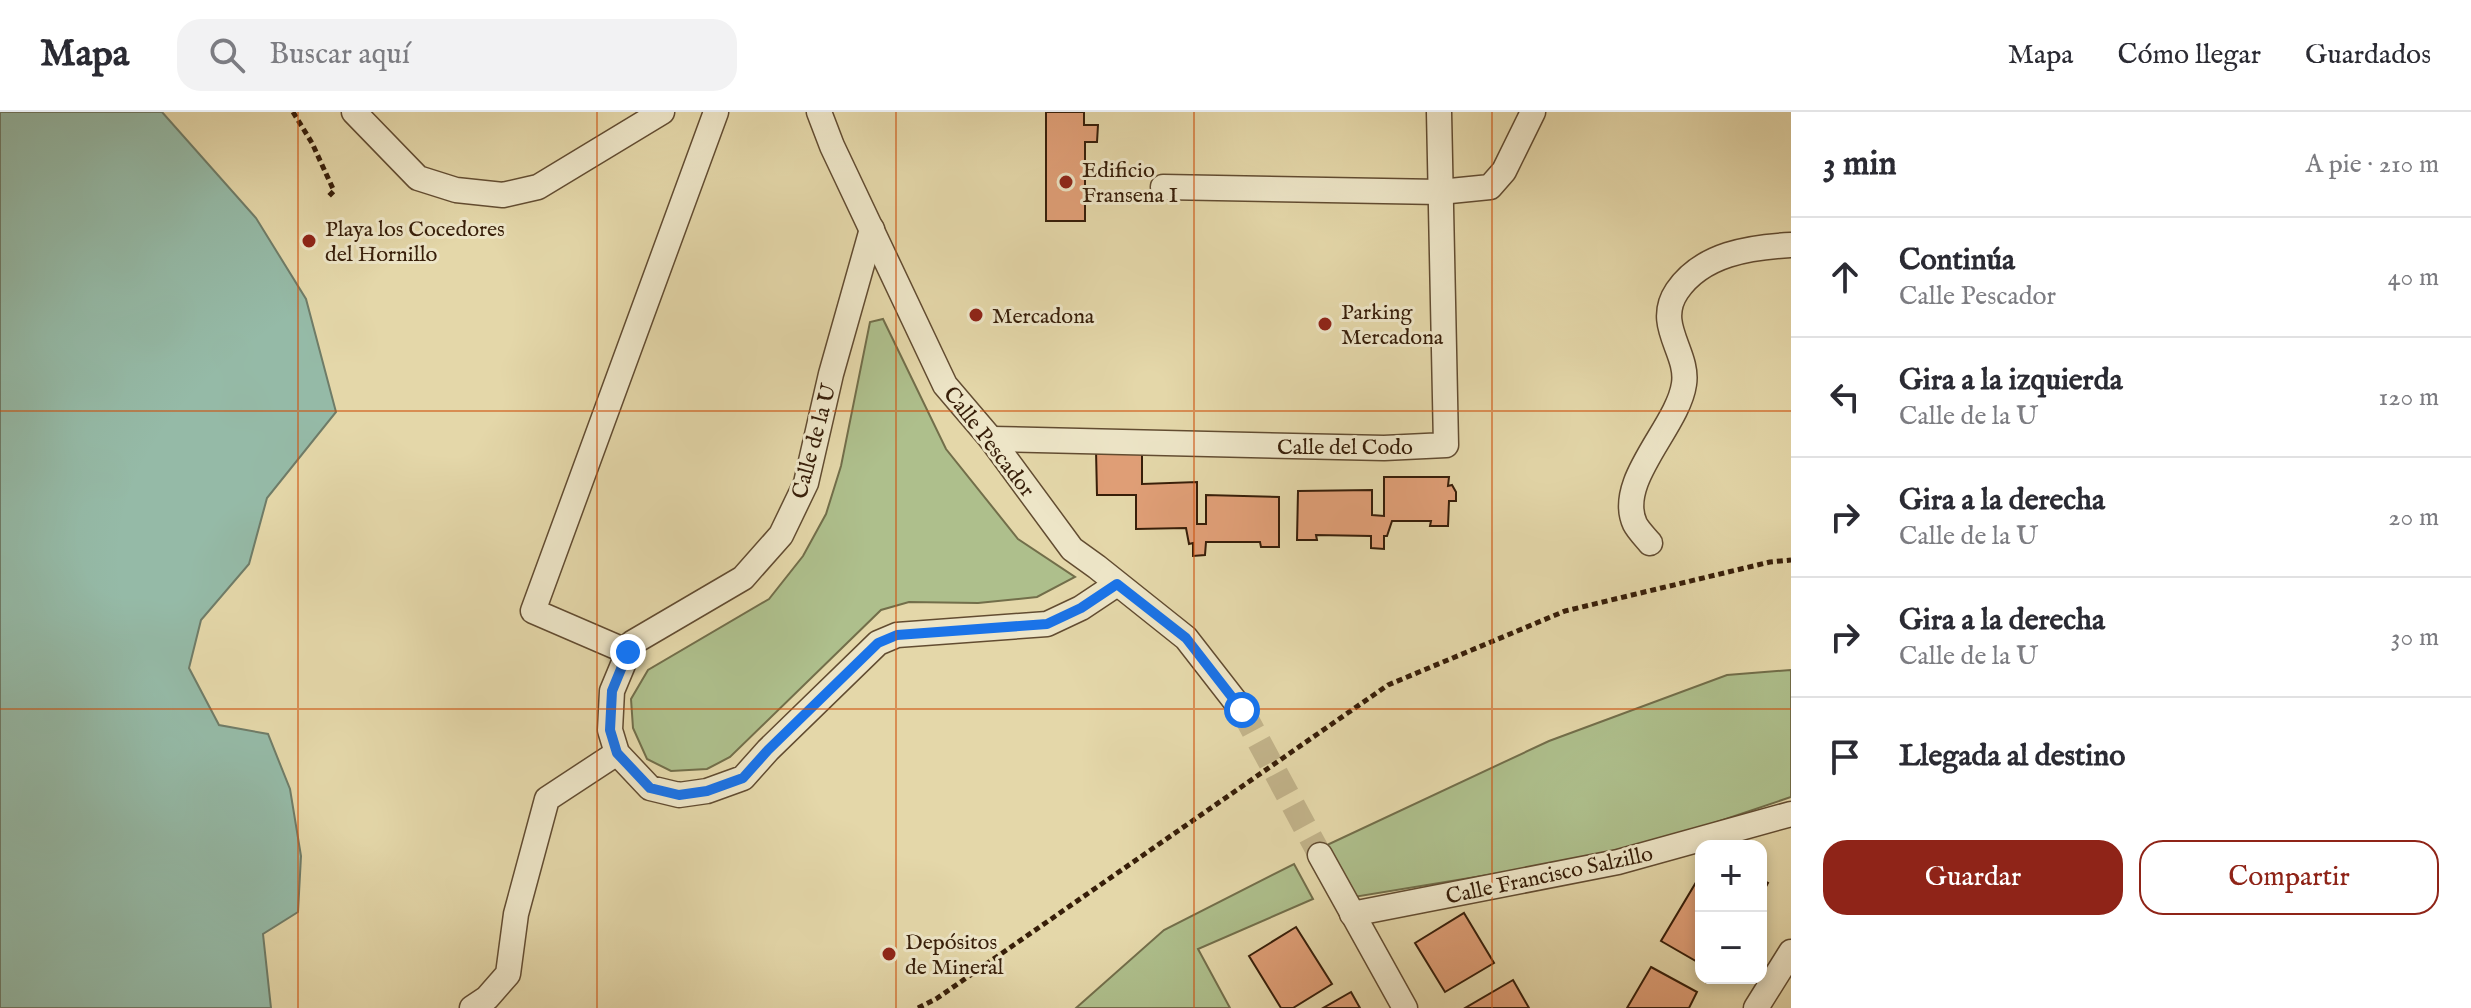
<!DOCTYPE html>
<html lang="es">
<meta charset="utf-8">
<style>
:root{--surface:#fff;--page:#f2f2f3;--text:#2b2b33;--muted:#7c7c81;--line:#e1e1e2;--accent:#8f2418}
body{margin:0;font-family:"IM FELL English",serif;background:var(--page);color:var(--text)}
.controls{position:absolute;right:24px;bottom:24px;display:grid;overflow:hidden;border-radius:16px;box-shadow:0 4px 12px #0003}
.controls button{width:72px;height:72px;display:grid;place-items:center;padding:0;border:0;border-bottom:2px solid var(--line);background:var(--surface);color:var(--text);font:40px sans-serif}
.stop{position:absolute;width:24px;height:24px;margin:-18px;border:6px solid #1a73e8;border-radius:50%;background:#fff}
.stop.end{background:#1a73e8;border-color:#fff;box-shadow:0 2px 8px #0008}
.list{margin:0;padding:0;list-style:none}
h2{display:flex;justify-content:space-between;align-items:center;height:104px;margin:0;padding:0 32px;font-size:34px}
h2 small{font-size:26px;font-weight:400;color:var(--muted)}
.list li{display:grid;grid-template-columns:52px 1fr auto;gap:24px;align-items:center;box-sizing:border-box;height:120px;padding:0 32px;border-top:2px solid var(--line)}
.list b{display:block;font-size:30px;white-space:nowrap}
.list p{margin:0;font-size:26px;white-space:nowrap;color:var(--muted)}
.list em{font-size:26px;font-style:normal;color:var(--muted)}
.actions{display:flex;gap:16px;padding:24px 32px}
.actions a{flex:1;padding:18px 0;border:2px solid var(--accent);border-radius:24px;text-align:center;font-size:28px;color:var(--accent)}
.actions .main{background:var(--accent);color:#fff}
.icon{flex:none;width:44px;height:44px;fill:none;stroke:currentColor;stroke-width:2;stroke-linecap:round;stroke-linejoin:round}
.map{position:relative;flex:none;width:1791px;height:896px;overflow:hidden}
header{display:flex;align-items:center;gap:48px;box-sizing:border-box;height:112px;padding:0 40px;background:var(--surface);border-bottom:2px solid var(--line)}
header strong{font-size:38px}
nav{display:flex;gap:44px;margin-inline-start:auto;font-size:28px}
.search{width:560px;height:72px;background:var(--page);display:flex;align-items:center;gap:20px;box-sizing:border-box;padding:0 28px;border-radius:24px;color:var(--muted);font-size:30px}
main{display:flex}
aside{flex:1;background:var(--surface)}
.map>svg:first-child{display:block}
.green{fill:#aebf8c;stroke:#726e4a;stroke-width:2}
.water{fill:#95baa7;stroke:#6f7c68;stroke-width:2}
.building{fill:#e09f77;stroke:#371e09;stroke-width:2}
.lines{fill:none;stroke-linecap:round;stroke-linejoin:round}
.minor-tunnel{stroke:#c1b289;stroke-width:24;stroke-dasharray:24 12;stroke-linecap:butt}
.minor-casing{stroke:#624c31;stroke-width:27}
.path{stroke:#371e09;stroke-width:5;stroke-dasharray:6 4;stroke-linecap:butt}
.minor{stroke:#ede5c7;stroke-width:24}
.route{stroke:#1a73e8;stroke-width:10}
.grid{fill:none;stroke:#cd500c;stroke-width:2;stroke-opacity:0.55}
.poi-dot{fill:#8f2418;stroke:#ede5c7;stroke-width:3}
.labels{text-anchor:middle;stroke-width:6;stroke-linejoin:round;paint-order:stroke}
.poi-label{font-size:22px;fill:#371e09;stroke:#ede5c7;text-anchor:start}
.street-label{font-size:22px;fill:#371e09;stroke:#ede5c7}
</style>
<header>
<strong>Mapa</strong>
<div class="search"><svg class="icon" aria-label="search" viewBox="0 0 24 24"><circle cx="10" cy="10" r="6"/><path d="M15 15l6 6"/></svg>Buscar aquí</div>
<nav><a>Mapa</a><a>Cómo llegar</a><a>Guardados</a></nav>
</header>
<main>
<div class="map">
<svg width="1791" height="896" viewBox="0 0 1791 896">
<rect width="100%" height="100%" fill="#e4d7a9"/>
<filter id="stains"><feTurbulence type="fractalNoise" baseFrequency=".0025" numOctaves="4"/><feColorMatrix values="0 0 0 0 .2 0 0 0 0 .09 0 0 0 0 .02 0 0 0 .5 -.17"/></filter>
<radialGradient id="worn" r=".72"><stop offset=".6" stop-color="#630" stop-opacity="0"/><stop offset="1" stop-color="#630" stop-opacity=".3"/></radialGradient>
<g class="green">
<path d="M 883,207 L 946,337 L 1018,427 L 1075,465 L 1037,485 L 978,491 L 909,490 L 881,498 L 730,645 L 707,657 L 671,659 L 647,647 L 633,616 L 631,587 L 648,558 L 769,487 L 803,444 L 826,402 L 841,354 L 870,210 Z"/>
<path d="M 1791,558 L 1791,685 L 1705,714 L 1592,746 L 1354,785 L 1327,733 L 1549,629 L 1727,563 Z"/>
<path d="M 1294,752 L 1313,787 L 1198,837 L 1230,896 L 1076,896 L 1164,818 Z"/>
</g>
<path class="water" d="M 0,0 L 162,0 L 256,106 L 306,187 L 336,300 L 267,386 L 249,452 L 201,508 L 189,556 L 219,613 L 268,622 L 290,677 L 301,744 L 298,800 L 263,822 L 271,896 L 0,896 Z"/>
<g class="building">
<path d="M 1046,0 L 1084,0 L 1084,13 L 1098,13 L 1097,30 L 1085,30 L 1085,109 L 1046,109 Z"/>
<path d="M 1096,338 L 1142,339 L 1142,372 L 1197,370 L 1197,412 L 1206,412 L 1206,383 L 1279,385 L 1279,435 L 1261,435 L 1260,430 L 1206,430 L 1205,443 L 1193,444 L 1193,431 L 1189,432 L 1186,416 L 1136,417 L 1136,383 L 1097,383 Z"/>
<path d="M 1384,365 L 1449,365 L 1448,374 L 1452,373 L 1456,380 L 1456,389 L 1449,389 L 1448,414 L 1430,414 L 1431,409 L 1392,409 L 1387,424 L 1384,424 L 1384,437 L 1371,436 L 1371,424 L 1316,423 L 1317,428 L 1297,428 L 1298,379 L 1372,378 L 1372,403 L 1384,404 Z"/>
<path d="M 1701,762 L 1701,852 L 1661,829 Z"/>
<path d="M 1761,767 L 1768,771 L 1761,784 Z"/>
<path d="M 1464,801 L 1494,851 L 1445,880 L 1415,831 Z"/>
<path d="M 1296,815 L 1332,872 L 1293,896 L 1281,896 L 1249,844 Z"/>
<path d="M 1651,855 L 1697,880 L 1689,896 L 1627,896 Z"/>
<path d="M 1513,868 L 1529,896 L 1465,896 Z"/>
<path d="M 1351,880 L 1360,896 L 1323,896 Z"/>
</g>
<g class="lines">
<path class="minor-tunnel" d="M 1242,598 L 1320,743"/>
<defs>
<g id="minor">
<path d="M 354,0 L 418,66 L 456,78 L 503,83 L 538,75 L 662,0"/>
<path d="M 819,0 L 832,34 L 945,273 L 991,327 L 1072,437 L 1097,455 L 1186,526 L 1242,598"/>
<path d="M 1163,75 L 1440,80 L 1490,75 L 1504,59 L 1533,0"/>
<path d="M 872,117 L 831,262 L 806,371 L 781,423 L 743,466 L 632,531 L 612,579 L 610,618 L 617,641 L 650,676 L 679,683 L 707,679 L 743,666 L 768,638 L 878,531 L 897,523 L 1047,512 L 1081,496 L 1117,472"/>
<path d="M 991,327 L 1384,336 L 1446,333 L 1439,0"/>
<path d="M 1650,431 C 1645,425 1638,418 1635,412 C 1615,369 1678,315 1684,272 C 1689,240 1654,213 1677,179 C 1702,142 1750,135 1791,133"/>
<path d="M 628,540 L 533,499 L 716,0"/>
<path d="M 1320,743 L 1405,896"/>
<path d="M 1352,802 L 1618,750 L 1791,702"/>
<path d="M 472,896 L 487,886 L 508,862 L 516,802 L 547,687 L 617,641"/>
<path d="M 1756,896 L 1791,840"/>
</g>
</defs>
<use href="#minor" class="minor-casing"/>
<g class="path">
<path d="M 293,0 L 312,31 L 334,79 L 329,84"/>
<path d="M 918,896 L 936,887 L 1388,573 L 1565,499 L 1770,450 L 1791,448"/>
</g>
<use href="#minor" class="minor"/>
</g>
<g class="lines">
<path class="route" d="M 628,540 L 612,579 L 610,618 L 617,641 L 650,676 L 679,683 L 707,679 L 743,666 L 768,638 L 878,531 L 897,523 L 1047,512 L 1081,496 L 1117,472 L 1186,526 L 1242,598"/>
</g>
<path class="grid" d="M 298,0 L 298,896M 597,0 L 597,896M 896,0 L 896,896M 1194,0 L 1194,896M 1492,0 L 1492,896M 0,299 L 1791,299M 0,597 L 1791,597"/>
<g class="poi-dot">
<circle cx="1066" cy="70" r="8"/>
<circle cx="309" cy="129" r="8"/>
<circle cx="976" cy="203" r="8"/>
<circle cx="1325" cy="212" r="8"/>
<circle cx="889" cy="842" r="8"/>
</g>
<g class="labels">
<g class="poi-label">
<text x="1082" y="65">Edificio<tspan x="1082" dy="25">Fransena I</tspan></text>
<text x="325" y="124">Playa los Cocedores<tspan x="325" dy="25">del Hornillo</tspan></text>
<text x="1341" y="207">Parking<tspan x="1341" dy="25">Mercadona</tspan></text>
<text x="992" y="211">Mercadona</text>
<text x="905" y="837">Depósitos<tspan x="905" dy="25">de Mineral</tspan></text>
</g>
<g class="street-label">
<text transform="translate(813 329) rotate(-75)" y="8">Calle de la U</text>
<text transform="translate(990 329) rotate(52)" y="8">Calle Pescador</text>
<text x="1345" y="342">Calle del Codo</text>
<text transform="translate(1549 762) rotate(-12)" y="8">Calle Francisco Salzillo</text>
</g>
</g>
<rect width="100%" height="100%" filter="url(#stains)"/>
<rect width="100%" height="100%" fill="url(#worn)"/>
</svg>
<div class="controls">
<button>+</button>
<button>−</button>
</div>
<div class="stop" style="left:1242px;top:598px"></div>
<div class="stop end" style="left:628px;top:540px"></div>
</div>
<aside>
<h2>3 min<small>A pie · 210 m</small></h2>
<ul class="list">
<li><svg class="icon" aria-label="ahead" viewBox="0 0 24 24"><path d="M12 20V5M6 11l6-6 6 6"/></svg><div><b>Continúa</b><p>Calle Pescador</p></div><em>40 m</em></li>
<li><svg class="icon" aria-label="left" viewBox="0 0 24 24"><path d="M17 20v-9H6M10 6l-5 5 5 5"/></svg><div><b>Gira a la izquierda</b><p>Calle de la U</p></div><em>120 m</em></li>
<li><svg class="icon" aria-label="right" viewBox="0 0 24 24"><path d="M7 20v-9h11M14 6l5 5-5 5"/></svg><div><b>Gira a la derecha</b><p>Calle de la U</p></div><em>20 m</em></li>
<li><svg class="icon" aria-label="right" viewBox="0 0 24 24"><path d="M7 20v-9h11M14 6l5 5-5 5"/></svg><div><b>Gira a la derecha</b><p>Calle de la U</p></div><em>30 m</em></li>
<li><svg class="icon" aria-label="arrive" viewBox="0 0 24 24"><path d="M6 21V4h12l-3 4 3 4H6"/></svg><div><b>Llegada al destino</b></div></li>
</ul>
<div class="actions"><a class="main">Guardar</a><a>Compartir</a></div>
</aside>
</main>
